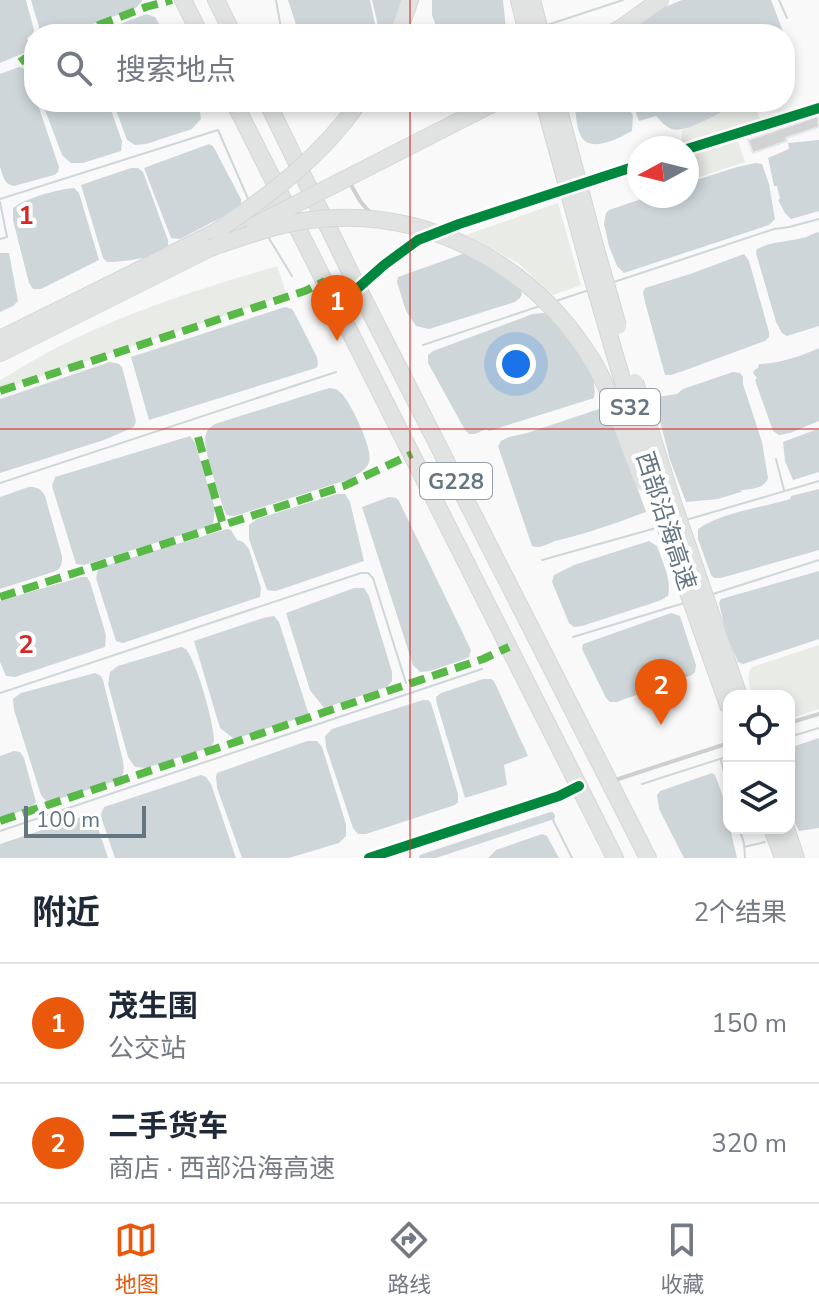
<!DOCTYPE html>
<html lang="zh">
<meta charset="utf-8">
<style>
:root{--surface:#fff;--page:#f6f6f7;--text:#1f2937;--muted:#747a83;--line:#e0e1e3;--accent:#ea580c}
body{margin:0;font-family:"Nunito Sans","Noto Sans SC",sans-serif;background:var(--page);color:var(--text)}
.controls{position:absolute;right:24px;bottom:24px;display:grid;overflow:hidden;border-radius:16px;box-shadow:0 4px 12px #0003}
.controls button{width:72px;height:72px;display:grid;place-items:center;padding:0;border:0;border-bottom:2px solid var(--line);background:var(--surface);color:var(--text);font:40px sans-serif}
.compass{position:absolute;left:627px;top:136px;width:72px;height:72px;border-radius:50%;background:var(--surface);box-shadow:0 4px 12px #0003;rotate:263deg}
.scale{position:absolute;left:24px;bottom:20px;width:122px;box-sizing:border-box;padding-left:8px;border:4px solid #657683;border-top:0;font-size:22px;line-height:28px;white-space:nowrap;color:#657683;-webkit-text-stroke:6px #fff;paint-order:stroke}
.you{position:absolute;left:516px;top:364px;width:28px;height:28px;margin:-20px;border:6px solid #fff;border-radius:50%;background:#1a73e8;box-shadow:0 0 0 12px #1a73e833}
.badge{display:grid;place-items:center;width:52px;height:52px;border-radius:50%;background:var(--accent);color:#fff;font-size:26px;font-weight:700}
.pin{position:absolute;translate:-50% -66px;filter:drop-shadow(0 2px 4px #0008)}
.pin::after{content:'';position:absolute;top:42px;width:28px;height:24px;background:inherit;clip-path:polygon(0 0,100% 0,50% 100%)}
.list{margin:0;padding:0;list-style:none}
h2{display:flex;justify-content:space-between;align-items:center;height:104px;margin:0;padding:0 32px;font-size:34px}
h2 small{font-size:26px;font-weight:400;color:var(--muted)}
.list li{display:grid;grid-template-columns:52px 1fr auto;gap:24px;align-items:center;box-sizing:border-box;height:120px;padding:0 32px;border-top:2px solid var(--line)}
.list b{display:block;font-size:30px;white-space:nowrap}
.list p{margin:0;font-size:26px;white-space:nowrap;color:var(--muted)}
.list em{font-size:26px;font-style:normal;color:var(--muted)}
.icon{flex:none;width:44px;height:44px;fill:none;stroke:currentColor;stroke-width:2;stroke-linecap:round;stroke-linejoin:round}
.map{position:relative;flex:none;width:819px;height:858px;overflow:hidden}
.search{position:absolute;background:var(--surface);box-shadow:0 4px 12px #0003;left:24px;right:24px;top:24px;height:88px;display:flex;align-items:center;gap:20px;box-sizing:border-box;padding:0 28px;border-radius:32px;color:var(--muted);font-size:30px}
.sheet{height:344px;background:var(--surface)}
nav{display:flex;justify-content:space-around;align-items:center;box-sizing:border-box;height:112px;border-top:2px solid var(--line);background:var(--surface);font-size:22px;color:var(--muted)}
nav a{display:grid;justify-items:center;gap:4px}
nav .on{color:var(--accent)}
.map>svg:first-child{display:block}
.green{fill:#e8ebe6}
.water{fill:#ced6d9}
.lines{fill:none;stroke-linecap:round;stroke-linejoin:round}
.stream{stroke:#ced6d9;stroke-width:2}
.canal{stroke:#ced6d9;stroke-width:8}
.building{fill:#d0d2d3;stroke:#e8e8e8;stroke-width:2}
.highway-casing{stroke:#d5d6d6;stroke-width:18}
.lane{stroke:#cecfd0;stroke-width:4}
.street{stroke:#cecfd0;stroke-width:9}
.highway{stroke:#e1e2e2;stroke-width:16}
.highway-bridge-casing{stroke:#d5d6d6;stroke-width:18;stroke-linecap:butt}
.highway-bridge{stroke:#e1e2e2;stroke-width:16}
.quiet{stroke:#58b947;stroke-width:8;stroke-dasharray:16 8;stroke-linecap:butt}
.cycleway-casing{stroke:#fff;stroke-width:15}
.cycleway{stroke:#00873e;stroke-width:10}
.grid{fill:none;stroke:#d62828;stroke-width:2;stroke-opacity:0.55}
.labels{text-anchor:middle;stroke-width:8;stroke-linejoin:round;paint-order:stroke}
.shield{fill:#fff;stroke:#939fa8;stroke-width:2}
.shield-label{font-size:22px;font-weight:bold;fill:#657683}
.street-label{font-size:24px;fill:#657683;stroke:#fff}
.grid-label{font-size:26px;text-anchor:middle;font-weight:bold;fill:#d62828;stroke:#fff;stroke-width:8;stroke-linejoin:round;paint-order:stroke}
</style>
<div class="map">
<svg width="819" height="858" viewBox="0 0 819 858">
<rect width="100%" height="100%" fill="#f9f9f9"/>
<g class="green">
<path d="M 740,102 L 753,102 L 760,119 L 682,145 L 682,130 Z"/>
<path d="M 737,138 L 745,162 L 687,181 L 687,155 Z"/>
<path d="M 558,203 L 581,285 L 553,295 L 518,263 L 466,235 Z"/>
<path d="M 277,266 L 287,295 L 0,390 L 0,380 C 23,367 46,352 70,341 C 136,309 206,287 277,266 Z"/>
<path d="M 819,645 L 819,709 L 789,719 L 789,696 L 752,696 C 750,686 745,676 752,667 Z"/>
</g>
<g class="water">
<path d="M 0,0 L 26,0 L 34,30 L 33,33 L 27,38 L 31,50 L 0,63 Z"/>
<path d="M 31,0 L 142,0 L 142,1 L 136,8 L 66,34 L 41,34 Z"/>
<path d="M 288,0 L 370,0 L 377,34 L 299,34 Z"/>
<path d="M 372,0 L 403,0 L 389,34 L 380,34 Z"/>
<path d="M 432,0 L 503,0 L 506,29 L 501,34 L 439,34 L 432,15 Z"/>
<path d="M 682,0 L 771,0 L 784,34 L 624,34 L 639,18 Z"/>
<path d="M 146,14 L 155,17 L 165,34 L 94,34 Z"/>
<path d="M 19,67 L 23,68 L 26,71 L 34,95 L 34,102 L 37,102 L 59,167 L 58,172 L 54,175 L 14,186 C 4,185 3,175 0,167 L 0,74 Z"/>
<path d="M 42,102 L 108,102 L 122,141 L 121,151 L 83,163 L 71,163 L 62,155 Z"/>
<path d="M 113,102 L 199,102 L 201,119 L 192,129 L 146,144 L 135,145 L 127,140 Z"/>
<path d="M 574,102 L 626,102 L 633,116 L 632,131 C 619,138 588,155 580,134 C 576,125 576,112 574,102 Z"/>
<path d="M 632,102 L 740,102 C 725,109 687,134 672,129 C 665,127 661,121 656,116 L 639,121 Z"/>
<path d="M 819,140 L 819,211 L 791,219 L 785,213 L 778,200 L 780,199 L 777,186 L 774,186 L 768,158 L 789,149 L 788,143 Z"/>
<path d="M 209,144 L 213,146 L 241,199 L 241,207 L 180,239 L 171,238 L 144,168 Z"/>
<path d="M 756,163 L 762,164 L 769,184 L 775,219 L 769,225 L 624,273 L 617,266 L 609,246 L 604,224 L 606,213 L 609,210 L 650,196 L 687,196 L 687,183 L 737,167 Z"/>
<path d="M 131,168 L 138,168 L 143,172 L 168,240 L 168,247 C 157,258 123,262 107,262 L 103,258 L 81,185 Z"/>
<path d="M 74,188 L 79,193 L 99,260 L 41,289 L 33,289 L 29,283 L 13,220 L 13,208 C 25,198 59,189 74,188 Z"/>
<path d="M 819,232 L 819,326 L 787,336 L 782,333 L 776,322 L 756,253 L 757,249 C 772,241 790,242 806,237 C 810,235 814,233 819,232 Z"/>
<path d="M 471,251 L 517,278 L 522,294 L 520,298 L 515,302 L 429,329 L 416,326 L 406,311 L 397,282 L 398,277 Z"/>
<path d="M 0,253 L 9,253 L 18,301 L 13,306 L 0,312 Z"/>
<path d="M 744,254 L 749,261 L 769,332 L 769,337 L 765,341 L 686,370 L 671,375 L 665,375 L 645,302 L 643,292 L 645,288 L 690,274 Z"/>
<path d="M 285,307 L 292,309 L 294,312 L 317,357 L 318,365 L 316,368 L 149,420 L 131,357 Z"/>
<path d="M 542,313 L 550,314 C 567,335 600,369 594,398 L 489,431 L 486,429 L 475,434 L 469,434 L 465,430 L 428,363 L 428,355 L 433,351 L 533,314 Z"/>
<path d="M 819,348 L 819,421 L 790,433 L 779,435 L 773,431 L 755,380 L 757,378 L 753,373 L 754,370 L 758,368 L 759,364 C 777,364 802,356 819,348 Z"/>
<path d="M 110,362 L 119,364 L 122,367 L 136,421 L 134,427 L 104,440 L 0,473 L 0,399 Z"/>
<path d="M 733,372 L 740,373 L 743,377 L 743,384 L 762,442 L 768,478 C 764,489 752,489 742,490 L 741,492 L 718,499 L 686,502 L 670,460 L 655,402 L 657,397 L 677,394 L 683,389 Z"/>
<path d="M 329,388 C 335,389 336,388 341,393 C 350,401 374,450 369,462 C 367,470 357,474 350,479 L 241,514 L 233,516 L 227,515 L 224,510 C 220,496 201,445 206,434 C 208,428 211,427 215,424 Z"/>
<path d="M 599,409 L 609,409 L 646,512 C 616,523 586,534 555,541 C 546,544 542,549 532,546 L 498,446 L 501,441 L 509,437 L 527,433 Z"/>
<path d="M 815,430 L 819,430 L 819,472 L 793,480 L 785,461 L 783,442 Z"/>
<path d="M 190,436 L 195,443 L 215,508 L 213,525 L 84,565 L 76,564 L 52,486 L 55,477 Z"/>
<path d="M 29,487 C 38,487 41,489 45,496 L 62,556 C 62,563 62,567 56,571 L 0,589 L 0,497 Z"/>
<path d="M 819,489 L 819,550 L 721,578 L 714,578 L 711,575 L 698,539 L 698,529 C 722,512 762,508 790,499 L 791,496 Z"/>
<path d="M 337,494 L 345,494 L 350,502 L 364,561 L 276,591 L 267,590 L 249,539 L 249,525 L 257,519 Z"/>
<path d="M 389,497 L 396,498 L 399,501 L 471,650 L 469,657 L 465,659 L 430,671 L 420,672 L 413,665 L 362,507 Z"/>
<path d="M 227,529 L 231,530 L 237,540 L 243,542 L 249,549 L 261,588 L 260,597 L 123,643 L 116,641 L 96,578 L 98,570 L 101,567 Z"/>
<path d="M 649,541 L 657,546 C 662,561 672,580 668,596 L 659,601 L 582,626 L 574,627 L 569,623 L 552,582 L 554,575 L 574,565 Z"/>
<path d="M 819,571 L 819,639 L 743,664 L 738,662 L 726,634 L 719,603 L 721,599 Z"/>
<path d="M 81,577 L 87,577 L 90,582 L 106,635 L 105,647 L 15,677 L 6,676 L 0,662 L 0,601 Z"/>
<path d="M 354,588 L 364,588 L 369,596 L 392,672 L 392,681 L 387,687 L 324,708 L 310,690 L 286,613 Z"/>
<path d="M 671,613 L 680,616 L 696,665 L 695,672 L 692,675 L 617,702 L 610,702 L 606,698 L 582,649 L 583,644 Z"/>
<path d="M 274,616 L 279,622 L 309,715 L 234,739 L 220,728 L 194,641 L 263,618 Z"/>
<path d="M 181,647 L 186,649 C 197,663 214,723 214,742 L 211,746 L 205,749 L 146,768 L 135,767 L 128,757 L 108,684 L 110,672 L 118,666 Z"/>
<path d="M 95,673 L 101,676 L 103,680 L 123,761 C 124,769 125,775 118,780 L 56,800 L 46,801 L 41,795 L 14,710 L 13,699 L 21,693 Z"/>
<path d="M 483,679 L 491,679 L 494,681 L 528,756 L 504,765 L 507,785 L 465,798 L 437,704 L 436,697 L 441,693 Z"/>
<path d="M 423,700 L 428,700 L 431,703 L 458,794 L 458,802 L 455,805 L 366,834 L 358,834 L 353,828 L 326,747 L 325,736 L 332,729 Z"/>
<path d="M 819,738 L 819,828 L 799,831 L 789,811 L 789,748 Z"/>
<path d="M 307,741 L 317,741 L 322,747 L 346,824 L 346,836 L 339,843 L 289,858 L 242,858 L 217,788 L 216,776 L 217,773 Z"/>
<path d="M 14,751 L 20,752 L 24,758 L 36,802 L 31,808 L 0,818 L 0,756 Z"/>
<path d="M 712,773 L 715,775 L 722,794 L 737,858 L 684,858 L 659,809 L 657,795 L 660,791 Z"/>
<path d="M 201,775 L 206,777 L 211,784 L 236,858 L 115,858 L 102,820 L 101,814 L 104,807 Z"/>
<path d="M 93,813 L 108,858 L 0,858 L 0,844 Z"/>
<path d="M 542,834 L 547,836 L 559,858 L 488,858 L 496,850 Z"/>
</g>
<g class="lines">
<g class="stream">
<path d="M 276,0 L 282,34"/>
<path d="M 779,0 L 787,18"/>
<path d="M 544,26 L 623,0"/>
<path d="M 0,199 L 218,130 L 249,201"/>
<path d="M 0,202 L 7,237 L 0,239"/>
<path d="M 267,235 L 292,276"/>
<path d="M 614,282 L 774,229 L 789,227 L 819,219"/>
<path d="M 553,302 L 589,290"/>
<path d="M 423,345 L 540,306"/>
<path d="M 776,459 L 784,490"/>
<path d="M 0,483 L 336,372"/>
<path d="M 686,520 L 819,481"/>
<path d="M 542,560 L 656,528"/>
<path d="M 713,594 L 819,560"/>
<path d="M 573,637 L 684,603"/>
<path d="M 0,693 L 361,573 L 368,573 L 373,578 L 406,683"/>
<path d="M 789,737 L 819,728"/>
<path d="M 721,760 L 729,793"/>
<path d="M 642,784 L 729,756"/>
<path d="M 551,816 L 572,858"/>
<path d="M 739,828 L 744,843 L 745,858"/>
<path d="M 0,831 L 482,669"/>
<path d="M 744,847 L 765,842"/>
</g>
<path class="canal" d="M 423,858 L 551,816"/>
</g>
<path class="building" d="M 818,116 L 819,127 L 786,138 L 787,141 L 753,153 L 748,140 Z"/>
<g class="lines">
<defs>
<g id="highway">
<path d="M 183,0 L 200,34"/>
<path d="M 216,0 L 233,34"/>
<path d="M 519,0 L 527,34"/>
<path d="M 532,0 L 541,34"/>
<path d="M 398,34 L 410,0"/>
<path d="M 609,34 L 621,28 L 660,0"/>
<path d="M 234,102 L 615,858"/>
<path d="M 267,102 L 358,288 L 648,858"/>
<path d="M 0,339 L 278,201"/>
<path d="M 0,353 L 210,248"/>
<path d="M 772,828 L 783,858"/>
<path d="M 786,828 L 796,858"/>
</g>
</defs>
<use href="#highway" class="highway-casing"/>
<g class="lane">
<path d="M 350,183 C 357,195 361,206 373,214"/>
<path d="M 789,723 L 819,714"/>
<path d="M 612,781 L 729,743"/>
</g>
<g class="street">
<path d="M 687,149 L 819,108"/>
<path d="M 358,288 L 384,265 L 418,240 L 459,224 L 639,165"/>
<path d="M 369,858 L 559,796 L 579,786"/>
</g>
<use href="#highway" class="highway"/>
<defs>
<g id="highway-bridge">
<path d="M 544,102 L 590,270 L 668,536 L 729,708"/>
<path d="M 557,102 L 594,242 L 618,326"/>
<path d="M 255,225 L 496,102"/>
<path d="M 217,231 C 270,195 322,156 359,102"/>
<path d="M 210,248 C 243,237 276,224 310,220 C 424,206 532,262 592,360 C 615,398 626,443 644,483"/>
<path d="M 635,382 L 671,497 L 739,696"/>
</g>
</defs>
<use href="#highway-bridge" class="highway-bridge-casing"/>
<use href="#highway-bridge" class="highway-bridge"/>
<g class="quiet">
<path d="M 75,34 L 146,7 L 172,0"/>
<path d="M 20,62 L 34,52"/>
<path d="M 0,391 L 305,291 L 325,281"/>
<path d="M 198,437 L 223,525"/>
<path d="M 0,597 L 344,486 L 412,454"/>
<path d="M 0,821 L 483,659 L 509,647"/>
</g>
<defs>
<g id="cycleway">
<path d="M 687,149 L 819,108"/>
<path d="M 358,288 L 384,265 L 418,240 L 459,224 L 639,165"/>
<path d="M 369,858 L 559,796 L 579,786"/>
</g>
</defs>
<use href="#cycleway" class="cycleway-casing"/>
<use href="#cycleway" class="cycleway"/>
</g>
<path class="grid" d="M 410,0 L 410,34M 410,102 L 410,858M 0,429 L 819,429"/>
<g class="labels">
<g class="shield">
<rect x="600" y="389" width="60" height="36" rx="6"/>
<rect x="420" y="463" width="72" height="36" rx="6"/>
</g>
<g class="shield-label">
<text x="630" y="415">S32</text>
<text x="456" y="489">G228</text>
</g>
<g class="street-label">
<text transform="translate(666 521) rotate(72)" y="8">西部沿海高速</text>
</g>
</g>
<g class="grid-label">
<text x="26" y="224">1</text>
<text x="26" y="653">2</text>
</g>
</svg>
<div class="controls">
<button><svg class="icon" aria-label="locate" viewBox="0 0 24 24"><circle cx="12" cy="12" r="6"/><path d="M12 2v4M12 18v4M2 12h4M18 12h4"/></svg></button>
<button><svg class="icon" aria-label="layers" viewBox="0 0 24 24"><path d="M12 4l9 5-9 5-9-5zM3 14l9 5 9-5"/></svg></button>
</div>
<svg class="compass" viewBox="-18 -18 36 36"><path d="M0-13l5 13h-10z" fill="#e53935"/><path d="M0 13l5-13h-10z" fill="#747a83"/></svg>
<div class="scale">100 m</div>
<div class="you"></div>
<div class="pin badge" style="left:337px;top:341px">1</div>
<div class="pin badge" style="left:661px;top:725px">2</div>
<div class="search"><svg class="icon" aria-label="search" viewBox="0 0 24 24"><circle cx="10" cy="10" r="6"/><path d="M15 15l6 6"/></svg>搜索地点</div>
</div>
<section class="sheet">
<h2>附近<small>2个结果</small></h2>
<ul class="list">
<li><span class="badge">1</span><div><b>茂生围</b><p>公交站</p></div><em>150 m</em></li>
<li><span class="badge">2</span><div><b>二手货车</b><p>商店 · 西部沿海高速</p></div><em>320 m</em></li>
</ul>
</section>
<nav>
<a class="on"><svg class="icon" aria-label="map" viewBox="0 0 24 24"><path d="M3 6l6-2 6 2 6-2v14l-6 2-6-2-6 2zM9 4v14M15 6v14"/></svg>地图</a>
<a><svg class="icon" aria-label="directions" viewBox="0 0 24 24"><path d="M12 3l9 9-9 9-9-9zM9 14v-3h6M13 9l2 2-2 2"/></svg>路线</a>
<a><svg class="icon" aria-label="saved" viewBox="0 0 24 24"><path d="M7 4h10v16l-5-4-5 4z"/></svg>收藏</a>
</nav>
